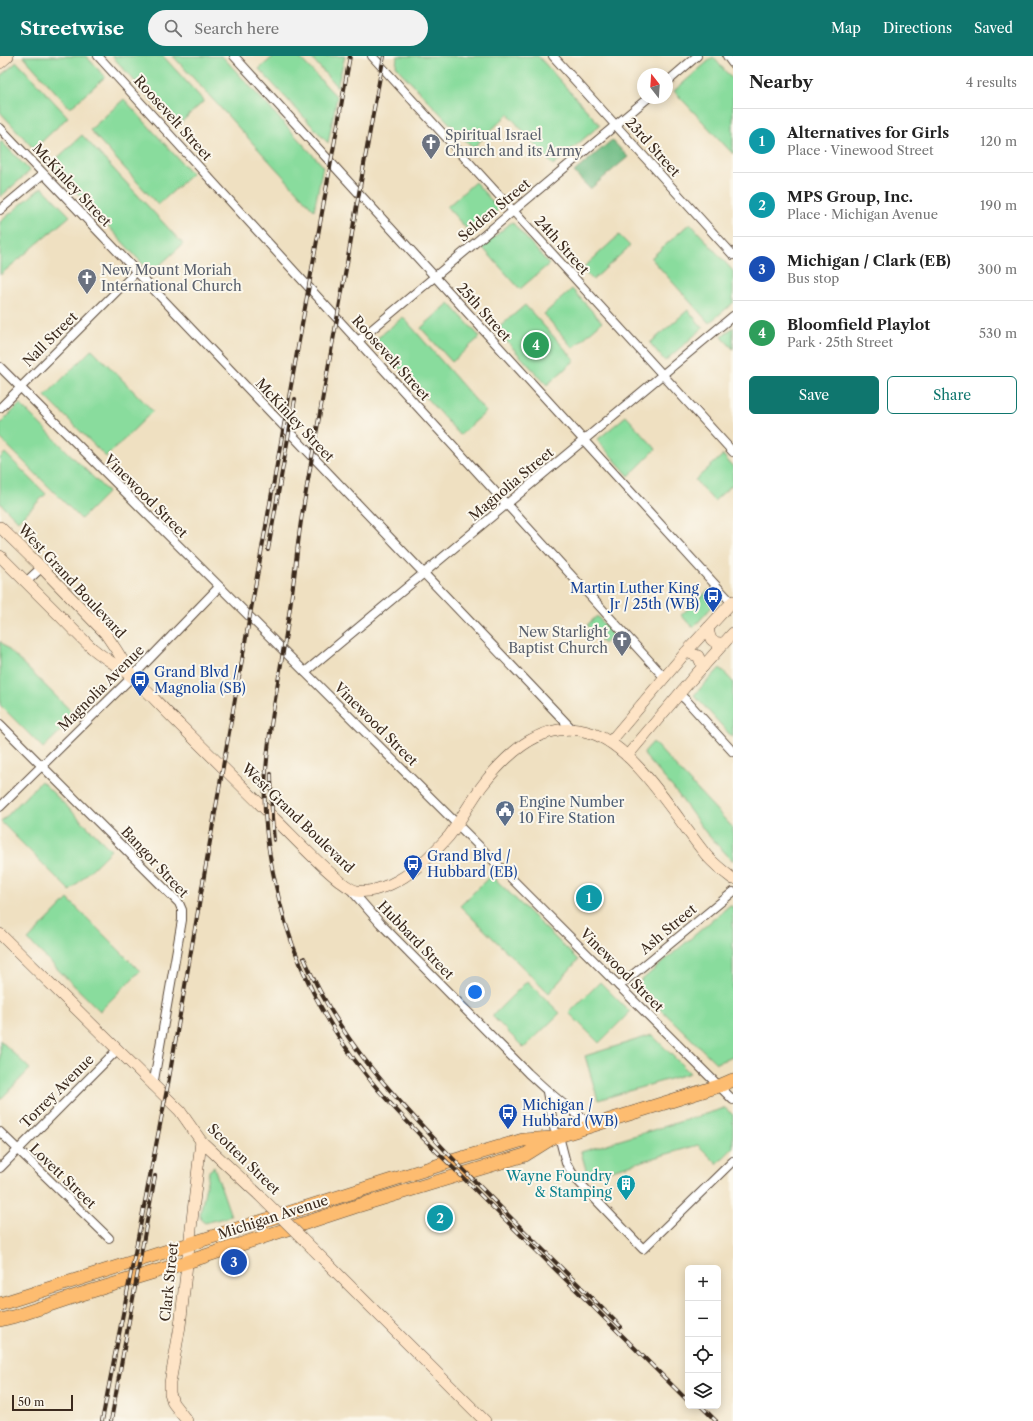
<!DOCTYPE html>
<meta charset="utf-8">
<style>
:root{--surface:#fff;--page:#f2f2f2;--text:#222;--muted:#767676;--line:#e0e0e0;--accent:#0f766e}
body{margin:0;font-family:"Libre Caslon Text",serif;background:var(--page);color:var(--text)}
.controls{position:absolute;right:12px;bottom:12px;display:grid;overflow:hidden;border-radius:6px;box-shadow:0 2px 10px #0003}
.controls button{width:36px;height:36px;display:grid;place-items:center;padding:0;border:0;border-bottom:1px solid var(--line);background:var(--surface);color:var(--text);font:20px sans-serif}
.compass{position:absolute;left:637px;top:12px;width:36px;height:36px;border-radius:50%;background:var(--surface);box-shadow:0 2px 10px #0003;rotate:343deg}
.scale{position:absolute;left:12px;bottom:10px;width:61px;box-sizing:border-box;padding-left:4px;border:2px solid #3b2a1e;border-top:0;font-size:11px;line-height:14px;white-space:nowrap;color:#3b2a1e;-webkit-text-stroke:3px #fbf7ec;paint-order:stroke}
.you{position:absolute;left:475px;top:936px;width:14px;height:14px;margin:-10px;border:3px solid #fff;border-radius:50%;background:#1a73e8;box-shadow:0 0 0 6px #1a73e833}
.badge{display:grid;place-items:center;width:26px;height:26px;border-radius:50%;background:var(--accent);color:#fff;font-size:13px;font-weight:700}
.pin{position:absolute;translate:-50% -50%;border:2px solid #fff;box-shadow:0 1px 4px #0006}
.list{margin:0;padding:0;list-style:none}
h2{display:flex;justify-content:space-between;align-items:center;height:52px;margin:0;padding:0 16px;font-size:17px}
h2 small{font-size:13px;font-weight:400;color:var(--muted)}
.list li{display:grid;grid-template-columns:26px 1fr auto;gap:12px;align-items:center;box-sizing:border-box;height:64px;padding:0 16px;border-top:1px solid var(--line)}
.list b{display:block;font-size:15px;white-space:nowrap}
.list p{margin:0;font-size:13px;white-space:nowrap;color:var(--muted)}
.list em{font-size:13px;font-style:normal;color:var(--muted)}
.actions{display:flex;gap:8px;padding:12px 16px}
.actions a{flex:1;padding:9px 0;border:1px solid var(--accent);border-radius:6px;text-align:center;font-size:14px;color:var(--accent)}
.actions .main{background:var(--accent);color:#fff}
.icon{flex:none;width:22px;height:22px;fill:none;stroke:currentColor;stroke-width:2;stroke-linecap:round;stroke-linejoin:round}
.map{position:relative;flex:none;width:733px;height:1365px;overflow:hidden}
header{display:flex;align-items:center;gap:24px;box-sizing:border-box;height:56px;padding:0 20px;background:var(--accent);color:#fff}
header strong{font-size:19px}
nav{display:flex;gap:22px;margin-inline-start:auto;font-size:14px}
.search{width:280px;height:36px;background:var(--page);display:flex;align-items:center;gap:10px;box-sizing:border-box;padding:0 14px;border-radius:22px;color:var(--muted);font-size:15px}
main{display:flex}
aside{flex:1;background:var(--surface)}
.map>svg:first-child{display:block}
.green{fill:#89dc9d;stroke:#62835e}
.forest{fill:#6ebc84;stroke:#547351}
.lines{fill:none;stroke-linecap:round;stroke-linejoin:round}
.street-casing{stroke:#564536;stroke-width:10}
.secondary-casing{stroke:#564536;stroke-width:12}
.primary-casing{stroke:#564536;stroke-width:14}
.street{stroke:#fff;stroke-width:8}
.secondary{stroke:#fee4c6;stroke-width:11}
.primary{stroke:#fdbc70;stroke-width:13}
.rail-casing{stroke:#3b2a1e;stroke-width:4}
.rail{stroke:#fbf7ec;stroke-width:2.5;stroke-dasharray:8;stroke-linecap:butt}
.secondary-bridge-casing{stroke:#564536;stroke-width:12;stroke-linecap:butt}
.secondary-bridge{stroke:#fee4c6;stroke-width:11}
.labels{text-anchor:middle;stroke-width:4;stroke-linejoin:round;paint-order:stroke}
.street-label{font-size:14px;fill:#3b2a1e;stroke:#fbf7ec}
.worship-label{font-size:14px;fill:#5b616d;stroke:#fbf7ec;text-anchor:start}
.transit-label{font-size:14px;fill:#164399;stroke:#fbf7ec;text-anchor:start}
.service-label{font-size:14px;fill:#4e5e75;stroke:#fbf7ec;text-anchor:start}
.culture-label{font-size:14px;fill:#0d838f;stroke:#fbf7ec;text-anchor:end}
</style>
<header>
<strong>Streetwise</strong>
<div class="search"><svg class="icon" aria-label="search" viewBox="0 0 24 24"><circle cx="10" cy="10" r="6"/><path d="M15 15l6 6"/></svg>Search here</div>
<nav><a>Map</a><a>Directions</a><a>Saved</a></nav>
</header>
<main>
<div class="map">
<svg width="733" height="1365" viewBox="0 0 733 1365">
<rect width="100%" height="100%" fill="#fbf7ec"/>
<filter id="ink" filterUnits="userSpaceOnUse"><feTurbulence type="fractalNoise" baseFrequency=".025" numOctaves="2"/><feDisplacementMap in="SourceGraphic" scale="8" xChannelSelector="R" yChannelSelector="G"/><feConvolveMatrix kernelMatrix="1 2 1 2 8 2 1 2 1" color-interpolation-filters="sRGB"/></filter>
<filter id="wash" filterUnits="userSpaceOnUse"><feTurbulence type="fractalNoise" baseFrequency=".012" numOctaves="4" result="noise"/><feDisplacementMap in="SourceGraphic" scale="16" xChannelSelector="R" yChannelSelector="G"/><feGaussianBlur stdDeviation="0.9" result="paint"/><feColorMatrix in="noise" values="0 0 0 0 0 0 0 0 0 0 0 0 0 0 0 0 0 1.4 0 .05"/><feComposite in="paint" operator="in"/></filter>
<g filter="url(#wash)">
<rect width="100%" height="100%" fill="#efe0c1"/>
<g class="green">
<path d="M 23,0 L 86,0 L 105,21 L 70,52 Z"/>
<path d="M 112,0 L 163,0 L 204,45 L 176,71 Z"/>
<path d="M 173,0 L 222,0 L 323,110 L 314,154 Z"/>
<path d="M 274,0 L 298,0 L 337,41 L 328,87 L 259,13 Z"/>
<path d="M 310,0 L 345,0 L 337,31 Z"/>
<path d="M 397,0 L 538,0 L 600,69 L 553,109 L 508,58 L 473,92 L 396,11 Z"/>
<path d="M 713,1 L 733,24 L 733,98 L 674,35 Z"/>
<path d="M 17,6 L 68,61 L 34,93 L 0,56 L 0,20 Z"/>
<path d="M 124,43 L 192,118 L 158,149 L 90,74 Z"/>
<path d="M 82,79 L 183,188 L 151,217 L 51,108 Z"/>
<path d="M 1,85 L 30,115 L 0,141 L 0,87 Z"/>
<path d="M 475,126 L 499,153 L 471,178 L 447,151 Z"/>
<path d="M 42,131 L 70,160 L 0,219 L 0,166 Z"/>
<path d="M 512,166 L 549,208 L 520,233 L 482,191 Z"/>
<path d="M 690,167 L 733,215 L 733,247 L 709,267 L 651,202 Z"/>
<path d="M 619,179 L 630,190 L 593,224 L 582,213 Z"/>
<path d="M 572,233 L 602,266 L 573,292 L 544,258 Z"/>
<path d="M 449,247 L 480,281 L 452,306 L 421,272 Z"/>
<path d="M 525,249 L 575,304 L 547,329 L 496,274 Z"/>
<path d="M 688,254 L 703,272 L 665,305 L 650,287 Z"/>
<path d="M 403,261 L 486,356 L 460,379 L 374,285 Z"/>
<path d="M 733,271 L 733,293 L 722,281 Z"/>
<path d="M 92,293 L 153,355 L 106,401 L 45,340 Z"/>
<path d="M 20,348 L 108,436 L 81,463 L 0,382 L 0,368 Z"/>
<path d="M 626,360 L 656,393 L 629,420 L 597,384 Z"/>
<path d="M 5,397 L 46,438 L 18,465 L 0,447 L 0,402 Z"/>
<path d="M 723,399 L 733,411 L 733,428 L 714,445 L 695,424 Z"/>
<path d="M 709,534 L 718,544 L 693,572 L 681,559 Z"/>
<path d="M 597,560 L 613,579 L 604,588 L 587,569 Z"/>
<path d="M 0,585 L 76,660 L 43,692 L 0,649 Z"/>
<path d="M 720,612 L 733,626 L 733,682 L 694,639 Z"/>
<path d="M 653,686 L 733,772 L 733,805 L 707,778 L 674,733 L 645,700 L 644,696 Z"/>
<path d="M 41,725 L 111,794 L 70,835 L 1,766 Z"/>
<path d="M 491,819 L 578,904 L 549,937 L 460,850 Z"/>
<path d="M 68,843 L 140,915 L 100,955 L 28,884 Z"/>
<path d="M 730,849 L 733,851 L 733,1001 L 716,1007 L 636,929 Z"/>
<path d="M 527,925 L 560,957 L 524,992 L 492,960 Z"/>
<path d="M 600,926 L 630,956 L 599,987 L 569,957 Z"/>
<path d="M 652,979 L 690,1017 L 598,1044 L 585,1000 Z"/>
<path d="M 0,984 L 30,1013 L 0,1044 Z"/>
<path d="M 725,1052 L 733,1059 L 733,1092 L 717,1108 L 698,1089 L 588,1121 L 581,1096 Z"/>
<path d="M 214,1111 L 231,1160 L 205,1167 L 201,1164 L 200,1159 L 209,1115 Z"/>
</g>
<path class="forest" d="M 612,84 L 628,101 L 590,133 L 574,116 Z"/>
</g>
<g filter="url(#ink)">
<g class="lines">
<defs>
<g id="street">
<path d="M 98,0 L 664,621"/>
<path d="M 234,0 L 731,546"/>
<path d="M 372,0 L 733,396"/>
<path d="M 553,0 L 733,199"/>
<path d="M 727,0 L 733,8"/>
<path d="M 667,26 L 697,0"/>
<path d="M 0,72 L 572,673"/>
<path d="M 0,154 L 43,118"/>
<path d="M 358,285 L 648,42"/>
<path d="M 0,311 L 733,1044"/>
<path d="M 0,352 L 136,216"/>
<path d="M 26,526 L 41,512"/>
<path d="M 305,616 L 733,260"/>
<path d="M 679,638 L 686,644 L 733,696"/>
<path d="M 0,668 L 179,847 L 182,854 L 182,864 L 153,1030"/>
<path d="M 0,751 L 132,621 L 219,531"/>
<path d="M 351,834 L 380,867 L 528,1017 C 548,1036 568,1053 592,1069"/>
<path d="M 619,930 L 733,836"/>
<path d="M 547,1036 L 556,1081"/>
<path d="M 0,1076 L 109,1182"/>
<path d="M 559,1080 L 566,1107 L 576,1123 L 643,1193 L 733,1105"/>
<path d="M 0,1112 L 117,994"/>
</g>
<g id="secondary">
<path d="M 0,7 L 8,0"/>
<path d="M 0,471 L 43,513 L 105,577 L 117,595 L 131,618"/>
<path d="M 0,500 C 19,519 38,538 57,557 C 69,569 80,581 92,592 C 105,603 120,611 133,622 C 149,636 163,653 179,668 C 211,700 243,731 275,763 C 290,777 341,833 357,835 C 369,837 381,832 391,828 C 413,818 433,798 449,780 C 461,764 470,746 482,730 C 509,695 545,662 591,677 C 636,691 677,764 707,800 C 715,809 724,816 733,823"/>
<path d="M 708,572 C 710,584 711,587 724,587"/>
<path d="M 686,596 L 698,600 L 703,611"/>
<path d="M 610,686 L 686,596 L 733,545"/>
<path d="M 627,700 L 691,624 L 733,577"/>
<path d="M 0,878 L 180,1055 L 201,1085 L 259,1139"/>
<path d="M 312,1192 L 485,1365"/>
<path d="M 187,1365 L 173,1347 L 170,1337 L 170,1327 L 180,1270 L 201,1085"/>
</g>
<g id="primary">
<path d="M 0,1248 L 452,1105 L 523,1084 L 552,1082 L 719,1030 L 733,1024"/>
<path d="M 0,1264 L 16,1260 L 82,1238 L 187,1206 L 354,1151 L 525,1099 L 549,1084"/>
</g>
</defs>
<use href="#street" class="street-casing"/>
<use href="#secondary" class="secondary-casing"/>
<use href="#primary" class="primary-casing"/>
<use href="#street" class="street"/>
<use href="#secondary" class="secondary"/>
<use href="#primary" class="primary"/>
<defs>
<g id="rail">
<path d="M 384,0 C 370,71 358,142 346,213 C 331,297 315,381 301,465 C 297,492 295,518 291,544 C 283,606 268,667 265,730 C 263,767 270,807 279,843 C 294,907 326,969 367,1020 C 383,1041 402,1060 420,1079 L 688,1345"/>
<path d="M 268,494 L 295,343"/>
<path d="M 271,718 L 272,762 L 274,784"/>
<path d="M 304,902 C 340,986 397,1044 459,1109 C 512,1164 567,1217 621,1271"/>
<path d="M 701,1350 L 716,1365"/>
<path d="M 102,1365 L 168,1028 L 225,699 L 350,0"/>
<path d="M 111,1365 L 155,1120"/>
</g>
</defs>
<use href="#rail" class="rail-casing"/>
<use href="#rail" class="rail"/>
<defs>
<path id="secondary-bridge" d="M 259,1139 L 312,1192"/>
</defs>
<use href="#secondary-bridge" class="secondary-bridge-casing"/>
<use href="#secondary-bridge" class="secondary-bridge"/>
</g>
</g>
<defs>
<symbol id="church-pin" viewBox="-11 -11 22 30"><path d="M0 17L-7.5 6A9.5 9.5 0 1 1 7.5 6Z" fill="#6b7280" stroke="#fbf7ec"/><path d="M-1.2-6h2.4v3.5h3.3v2.4h-3.3V6h-2.4V-.1h-3.3v-2.4h3.3Z" fill="#fff"/></symbol>
<symbol id="bus-pin" viewBox="-11 -11 22 30"><path d="M0 17L-7.5 6A9.5 9.5 0 1 1 7.5 6Z" fill="#1a4fb4" stroke="#fbf7ec"/><path d="M-5-6H5V4H4V6H2V4H-2V6H-4V4H-5ZM-3.5-4V0h7V-4ZM-3.5 1.2v1.5H-2V1.2ZM2 1.2v1.5H3.5V1.2Z" fill="#fff"/></symbol>
<symbol id="civic-pin" viewBox="-11 -11 22 30"><path d="M0 17L-7.5 6A9.5 9.5 0 1 1 7.5 6Z" fill="#5c6f8a" stroke="#fbf7ec"/><path d="M-.6-6.5H3V-4.5H.6V-3L4-1V1h2V6H-6V1h2V-1L-.6-3ZM-1.2 2.5V6h2.4V2.5Z" fill="#fff"/></symbol>
<symbol id="building-pin" viewBox="-11 -11 22 30"><path d="M0 17L-7.5 6A9.5 9.5 0 1 1 7.5 6Z" fill="#0f9aa8" stroke="#fbf7ec"/><path d="M-4-6H4V6H1V3H-1V6H-4ZM-2.5-4.3h1.7v1.8h-1.7ZM.8-4.3h1.7v1.8H.8ZM-2.5-1h1.7V.8h-1.7ZM.8-1h1.7V.8H.8Z" fill="#fff"/></symbol>
</defs>
<g fill-rule="evenodd">
<use href="#church-pin" x="420" y="76" width="22" height="30"/>
<use href="#church-pin" x="76" y="211" width="22" height="30"/>
<use href="#bus-pin" x="702" y="529" width="22" height="30"/>
<use href="#church-pin" x="611" y="573" width="22" height="30"/>
<use href="#bus-pin" x="129" y="613" width="22" height="30"/>
<use href="#civic-pin" x="494" y="743" width="22" height="30"/>
<use href="#bus-pin" x="402" y="797" width="22" height="30"/>
<use href="#bus-pin" x="497" y="1046" width="22" height="30"/>
<use href="#building-pin" x="615" y="1117" width="22" height="30"/>
</g>
<g class="labels">
<g class="street-label">
<text transform="translate(173 62) rotate(48)" y="5">Roosevelt Street</text>
<text transform="translate(653 91) rotate(48)" y="5">23rd Street</text>
<text transform="translate(72 129) rotate(47)" y="5">McKinley Street</text>
<text transform="translate(494 154) rotate(-40)" y="5">Selden Street</text>
<text transform="translate(562 189) rotate(48)" y="5">24th Street</text>
<text transform="translate(484 256) rotate(48)" y="5">25th Street</text>
<text transform="translate(50 283) rotate(-45)" y="5">Nall Street</text>
<text transform="translate(391 302) rotate(48)" y="5">Roosevelt Street</text>
<text transform="translate(295 364) rotate(47)" y="5">McKinley Street</text>
<text transform="translate(511 428) rotate(-40)" y="5">Magnolia Street</text>
<text transform="translate(146 440) rotate(45)" y="5">Vinewood Street</text>
<text transform="translate(72 525) rotate(47)" y="5">West Grand Boulevard</text>
<text transform="translate(101 632) rotate(-45)" y="5">Magnolia Avenue</text>
<text transform="translate(376 668) rotate(45)" y="5">Vinewood Street</text>
<text transform="translate(298 762) rotate(44)" y="5">West Grand Boulevard</text>
<text transform="translate(155 806) rotate(47)" y="5">Bangor Street</text>
<text transform="translate(668 873) rotate(-40)" y="5">Ash Street</text>
<text transform="translate(416 884) rotate(46)" y="5">Hubbard Street</text>
<text transform="translate(622 914) rotate(45)" y="5">Vinewood Street</text>
<text transform="translate(57 1035) rotate(-45)" y="5">Torrey Avenue</text>
<text transform="translate(244 1103) rotate(44)" y="5">Scotten Street</text>
<text transform="translate(63 1120) rotate(44)" y="5">Lovett Street</text>
<text transform="translate(273 1161) rotate(-18)" y="5">Michigan Avenue</text>
<text transform="translate(169 1226) rotate(-84)" y="5">Clark Street</text>
</g>
<g class="worship-label">
<text x="445" y="84">Spiritual Israel<tspan x="445" dy="16">Church and its Army</tspan></text>
<text x="101" y="219">New Mount Moriah<tspan x="101" dy="16">International Church</tspan></text>
<text x="608" y="581" text-anchor="end">New Starlight<tspan x="608" dy="16">Baptist Church</tspan></text>
</g>
<g class="transit-label">
<text x="699" y="537" text-anchor="end">Martin Luther King<tspan x="699" dy="16">Jr / 25th (WB)</tspan></text>
<text x="154" y="621">Grand Blvd /<tspan x="154" dy="16">Magnolia (SB)</tspan></text>
<text x="427" y="805">Grand Blvd /<tspan x="427" dy="16">Hubbard (EB)</tspan></text>
<text x="522" y="1054">Michigan /<tspan x="522" dy="16">Hubbard (WB)</tspan></text>
</g>
<g class="service-label">
<text x="519" y="751">Engine Number<tspan x="519" dy="16">10 Fire Station</tspan></text>
</g>
<g class="culture-label">
<text x="612" y="1125">Wayne Foundry<tspan x="612" dy="16">&amp; Stamping</tspan></text>
</g>
</g>
</svg>
<div class="controls">
<button>+</button>
<button>−</button>
<button><svg class="icon" aria-label="locate" viewBox="0 0 24 24"><circle cx="12" cy="12" r="6"/><path d="M12 2v4M12 18v4M2 12h4M18 12h4"/></svg></button>
<button><svg class="icon" aria-label="layers" viewBox="0 0 24 24"><path d="M12 4l9 5-9 5-9-5zM3 14l9 5 9-5"/></svg></button>
</div>
<svg class="compass" viewBox="-18 -18 36 36"><path d="M0-13l5 13h-10z" fill="#e53935"/><path d="M0 13l5-13h-10z" fill="#767676"/></svg>
<div class="scale">50 m</div>
<div class="you"></div>
<div class="pin badge" style="left:589px;top:842px;background:#0f9aa8">1</div>
<div class="pin badge" style="left:440px;top:1162px;background:#0f9aa8">2</div>
<div class="pin badge" style="left:234px;top:1206px;background:#1a4fb4">3</div>
<div class="pin badge" style="left:536px;top:289px;background:#2e9e5b">4</div>
</div>
<aside>
<h2>Nearby<small>4 results</small></h2>
<ul class="list">
<li><span class="badge" style="background:#0f9aa8">1</span><div><b>Alternatives for Girls</b><p>Place · Vinewood Street</p></div><em>120 m</em></li>
<li><span class="badge" style="background:#0f9aa8">2</span><div><b>MPS Group, Inc.</b><p>Place · Michigan Avenue</p></div><em>190 m</em></li>
<li><span class="badge" style="background:#1a4fb4">3</span><div><b>Michigan / Clark (EB)</b><p>Bus stop</p></div><em>300 m</em></li>
<li><span class="badge" style="background:#2e9e5b">4</span><div><b>Bloomfield Playlot</b><p>Park · 25th Street</p></div><em>530 m</em></li>
</ul>
<div class="actions"><a class="main">Save</a><a>Share</a></div>
</aside>
</main>
